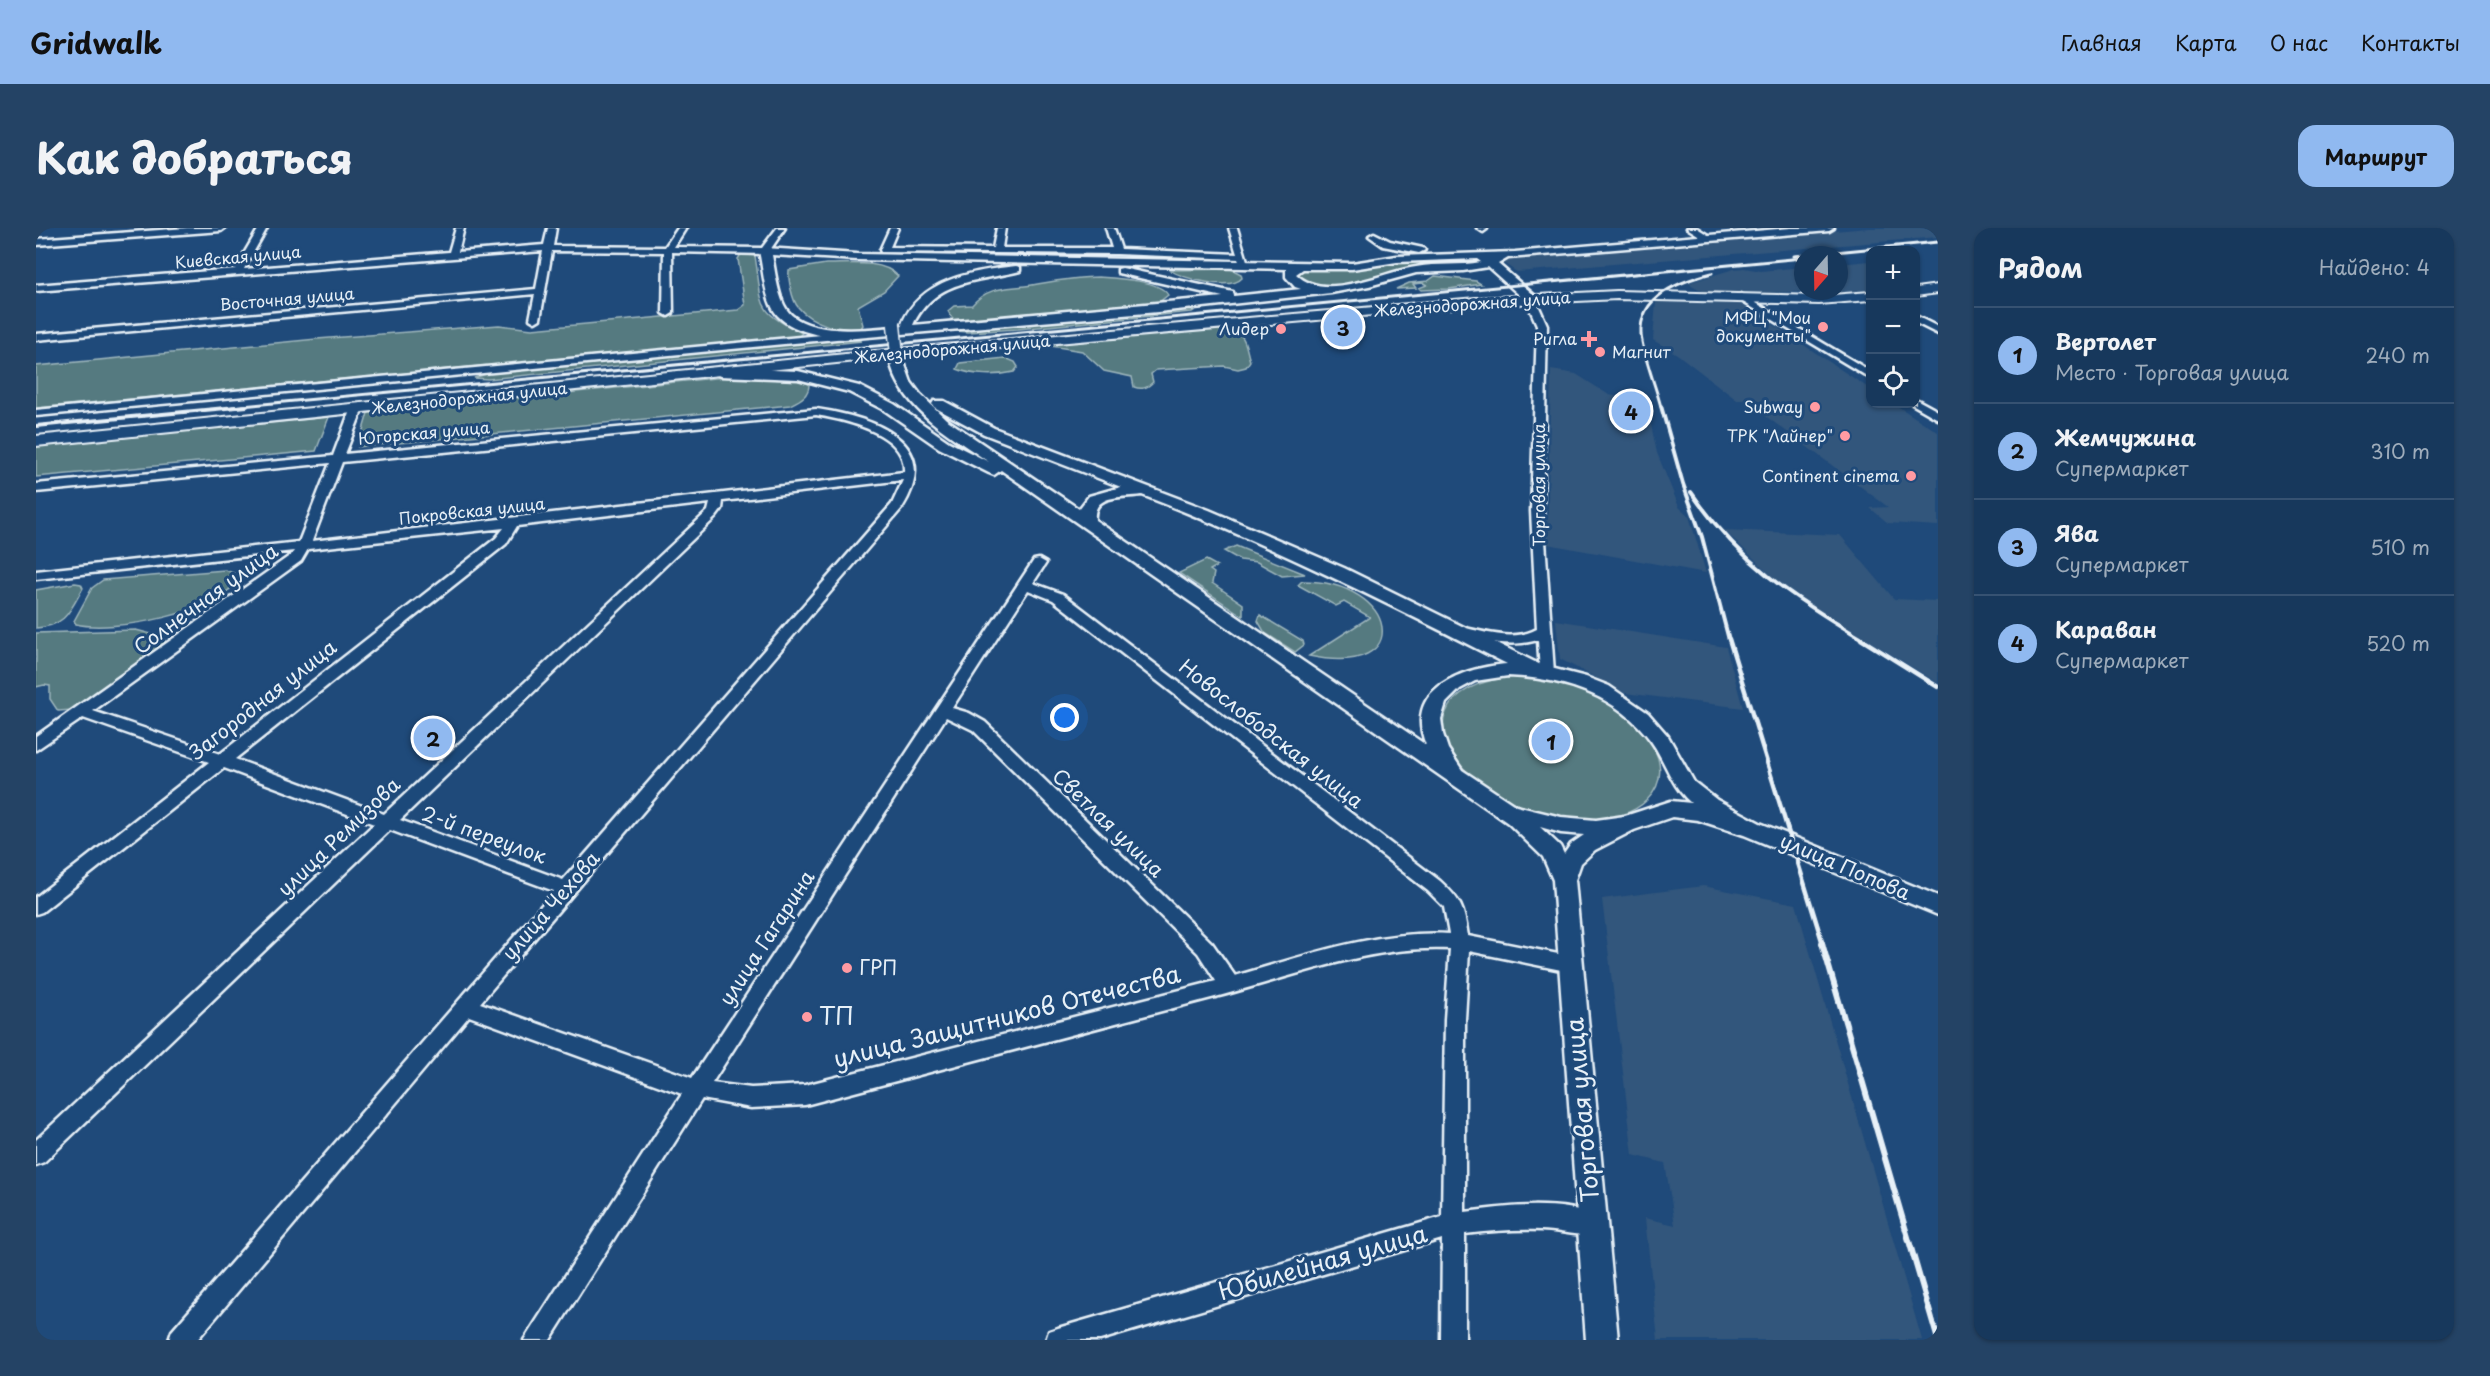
<!DOCTYPE html>
<html lang="ru">
<meta charset="utf-8">
<style>
:root{--surface:#17385c;--page:#244365;--text:#f1f3f6;--muted:#9eacbb;--line:#365272;--accent:#90b9f0}
body{margin:0;font-family:"Playpen Sans",sans-serif;background:var(--page);color:var(--text)}
.controls{position:absolute;right:18px;top:18px;display:grid;overflow:hidden;border-radius:12px;box-shadow:0 2px 4px #0004}
.controls button{width:54px;height:54px;display:grid;place-items:center;padding:0;border:0;border-bottom:2px solid var(--line);background:var(--surface);color:var(--text);font:30px sans-serif}
.compass{position:absolute;left:1758px;top:18px;width:54px;height:54px;border-radius:50%;background:var(--surface);box-shadow:0 2px 4px #0004;rotate:200deg}
.you{position:absolute;left:1029px;top:490px;width:21px;height:21px;margin:-15px;border:4px solid #fff;border-radius:50%;background:#1a73e8;box-shadow:0 0 0 9px #1a73e833}
.badge{display:grid;place-items:center;width:39px;height:39px;border-radius:50%;background:var(--accent);color:#111;font-size:20px;font-weight:700}
.pin{position:absolute;translate:-50% -50%;border:3px solid #fff;box-shadow:0 2px 6px #0006}
.list{margin:0;padding:0;list-style:none}
h2{display:flex;justify-content:space-between;align-items:center;height:78px;margin:0;padding:0 24px;font-size:26px}
h2 small{font-size:20px;font-weight:400;color:var(--muted)}
.list li{display:grid;grid-template-columns:39px 1fr auto;gap:18px;align-items:center;box-sizing:border-box;height:96px;padding:0 24px;border-top:2px solid var(--line)}
.list b{display:block;font-size:22px;white-space:nowrap}
.list p{margin:0;font-size:20px;white-space:nowrap;color:var(--muted)}
.list em{font-size:20px;font-style:normal;color:var(--muted)}
.icon{flex:none;width:33px;height:33px;fill:none;stroke:currentColor;stroke-width:2;stroke-linecap:round;stroke-linejoin:round}
.map{position:relative;flex:none;width:1902px;height:1112px;overflow:hidden;border-radius:18px}
header{display:flex;align-items:center;gap:36px;box-sizing:border-box;height:84px;padding:0 30px;background:var(--accent);color:#111}
header strong{font-size:28px}
nav{display:flex;gap:33px;margin-inline-start:auto;font-size:21px}
.intro{display:flex;align-items:center;justify-content:space-between;box-sizing:border-box;height:144px;padding:0 36px}
h1{margin:0;font-size:42px}
.button{padding:15px 27px;border-radius:18px;background:var(--accent);color:#111;font-size:21px;font-weight:700}
main{display:flex;gap:36px;padding:0 36px}
aside{flex:1;background:var(--surface);border-radius:18px;box-shadow:0 2px 4px #0004}
.map>svg:first-child{display:block}
.built{fill:#32567c}
.green{fill:#557a80;stroke:#9eb6bc;stroke-width:1.5}
.lines{fill:none;stroke-linecap:round;stroke-linejoin:round}
.minor-casing{stroke:#e8f1f8;stroke-width:5}
.tertiary-casing{stroke:#e8f1f8;stroke-width:5}
.secondary-casing{stroke:#e8f1f8;stroke-width:4}
.minor{fill:#1f4a7a;fill-rule:evenodd}
.tertiary{fill:#1f4a7a;fill-rule:evenodd}
.secondary{fill:#1f4a7a;fill-rule:evenodd}
.rail-far3{stroke:#e8f1f8;stroke-width:3}
.rail-far2{stroke:#e8f1f8;stroke-width:4}
.rail-far1{stroke:#e8f1f8;stroke-width:4.5}
.rail{stroke:#e8f1f8;stroke-width:6}
.tertiary-bridge-casing{stroke:#e8f1f8;stroke-width:15;stroke-linecap:butt}
.tertiary-bridge{stroke:#1f4a7a;stroke-width:12}
.poi-dot{fill:#ff9aa2;stroke:#1f4a7a;stroke-width:2}
.labels{text-anchor:middle;stroke-width:6;stroke-linejoin:round;paint-order:stroke}
.far-street-label{font-size:16px;fill:#e8f1f8;stroke:#1f4a7a}
.far-poi-label{font-size:16px;fill:#e8f1f8;stroke:#1f4a7a;text-anchor:end}
.street-label{font-size:20px;fill:#e8f1f8;stroke:#1f4a7a}
.poi-label{font-size:20px;fill:#e8f1f8;stroke:#1f4a7a;text-anchor:start}
.near-poi-label{font-size:24px;fill:#e8f1f8;stroke:#1f4a7a;text-anchor:start}
.near-street-label{font-size:24px;fill:#e8f1f8;stroke:#1f4a7a}
</style>
<header>
<strong>Gridwalk</strong>
<nav><a>Главная</a><a>Карта</a><a>О нас</a><a>Контакты</a></nav>
</header>
<div class="intro"><h1>Как добраться</h1><a class="button">Маршрут</a></div>
<main>
<div class="map">
<svg width="1902" height="1112" viewBox="0 0 1902 1112">
<rect width="100%" height="100%" fill="#1f4a7a"/>
<filter id="ink" filterUnits="userSpaceOnUse"><feTurbulence type="fractalNoise" baseFrequency=".0167" numOctaves="2"/><feDisplacementMap in="SourceGraphic" scale="12" xChannelSelector="R" yChannelSelector="G"/><feConvolveMatrix kernelMatrix="1 2 1 2 8 2 1 2 1" color-interpolation-filters="sRGB"/></filter>
<g filter="url(#ink)">
<g class="built">
<path d="M 1833,0 L 1902,0 L 1902,9 L 1481,44 L 1467,35 L 1474,30 Z"/>
<path d="M 1834,33 L 1834,62 L 1788,65 L 1784,63 L 1803,63 L 1803,36 Z"/>
<path d="M 1767,39 L 1767,63 L 1779,63 L 1734,65 L 1668,64 L 1652,55 L 1698,41 L 1708,40 L 1725,43 Z"/>
<path d="M 1620,74 L 1706,76 L 1834,161 L 1834,176 L 1858,176 L 1902,204 L 1902,298 L 1852,295 L 1834,280 L 1852,279 L 1708,172 L 1701,172 L 1641,126 L 1617,112 Z"/>
<path d="M 1515,142 L 1540,146 L 1573,167 L 1610,174 L 1621,225 L 1643,279 L 1653,288 L 1670,345 L 1511,316 Z"/>
<path d="M 1688,302 L 1804,307 L 1858,371 L 1902,373 L 1902,455 L 1783,382 L 1739,351 Z"/>
<path d="M 1520,392 L 1690,419 L 1707,480 L 1589,465 L 1524,431 Z"/>
<path d="M 1667,658 L 1760,676 L 1886,1112 L 1622,1112 L 1609,990 L 1639,997 L 1629,935 L 1597,927 L 1566,671 Z"/>
</g>
<g class="green">
<path d="M 705,26 L 719,28 C 727,76 718,83 766,105 L 763,108 L 0,180 L 0,138 L 281,111 L 463,97 L 496,101 L 702,82 L 709,77 L 702,31 Z"/>
<path d="M 1439,30 L 1446,34 L 1377,40 L 1326,54 L 1292,59 L 1276,58 L 1259,46 L 1266,40 C 1324,39 1381,32 1439,30 Z"/>
<path d="M 790,36 C 812,36 846,31 862,48 L 848,63 L 822,78 L 827,97 L 825,100 C 807,106 774,94 762,79 C 756,72 752,51 753,42 Z"/>
<path d="M 1195,41 L 1205,46 L 1206,50 C 1195,63 1147,51 1134,42 Z"/>
<path d="M 1399,48 L 1440,53 L 1445,56 L 1413,61 L 1385,62 L 1383,60 L 1391,57 L 1387,55 L 1377,56 L 1380,60 L 1360,61 L 1373,55 L 1392,53 Z"/>
<path d="M 1063,49 C 1079,50 1124,52 1132,67 L 1123,74 L 922,93 L 917,92 L 912,83 L 918,78 L 936,77 C 953,57 973,61 996,57 C 1019,53 1039,49 1063,49 Z"/>
<path d="M 1155,80 L 1159,82 L 1156,84 L 982,101 L 932,104 L 921,103 L 923,100 Z"/>
<path d="M 1188,100 C 1212,105 1208,115 1214,133 L 1210,139 L 1202,141 L 1188,138 L 1120,142 L 1115,146 L 1117,154 C 1111,160 1106,162 1098,159 L 1096,149 L 1068,143 L 1046,123 L 1009,117 Z"/>
<path d="M 810,111 L 826,113 L 452,151 L 438,150 L 453,145 Z"/>
<path d="M 969,130 L 979,134 L 982,139 L 978,144 C 961,148 937,148 921,141 L 924,135 Z"/>
<path d="M 689,149 L 759,151 L 773,156 C 773,168 764,172 754,177 L 322,219 L 332,185 Z"/>
<path d="M 293,189 L 280,223 L 0,249 L 0,218 Z"/>
<path d="M 1200,318 L 1269,346 L 1246,348 L 1221,334 L 1204,332 L 1188,323 Z"/>
<path d="M 1170,332 L 1181,338 L 1174,342 L 1178,345 L 1176,355 L 1207,376 L 1207,388 L 1143,345 Z"/>
<path d="M 189,342 L 200,346 L 203,351 C 182,385 77,405 40,396 L 38,393 L 56,360 L 67,352 Z"/>
<path d="M 1266,353 C 1362,353 1381,451 1273,428 L 1334,389 L 1308,374 L 1300,378 L 1262,357 Z"/>
<path d="M 39,355 L 45,356 L 47,360 C 34,383 30,398 0,400 L 0,362 Z"/>
<path d="M 1224,387 L 1267,413 L 1268,417 L 1259,424 L 1229,405 L 1222,393 Z"/>
<path d="M 100,402 L 126,409 L 129,413 L 127,418 L 37,482 L 22,483 L 14,471 L 14,458 L 8,457 L 0,459 L 0,405 Z"/>
<path d="M 1479,449 C 1529,452 1605,476 1622,530 C 1626,545 1623,560 1611,572 C 1596,587 1573,591 1552,591 C 1513,591 1473,577 1442,553 C 1380,505 1406,453 1479,449 Z"/>
</g>
<g class="lines">
<defs>
<g id="minor">
<path d="M 151,0 L 189,0 L 185,3 L 0,17 L 0,11 Z"/>
<path d="M 223,0 L 231,0 L 208,41 L 413,24 L 420,0 L 428,0 L 422,24 L 508,17 L 512,0 L 520,0 L 517,18 L 629,19 L 642,0 L 650,0 L 638,19 L 726,20 L 741,0 L 749,0 L 732,25 L 729,26 L 636,24 L 637,85 L 632,88 L 627,85 L 628,24 L 516,23 L 504,91 L 499,94 L 494,91 L 499,66 L 0,112 L 0,106 L 500,61 L 507,23 L 0,63 L 0,57 L 199,41 Z"/>
<path d="M 854,0 L 862,0 L 854,19 L 957,20 L 961,0 L 969,0 L 966,20 L 1076,20 L 1070,0 L 1078,0 L 1085,21 L 1201,26 L 1193,0 L 1201,0 L 1212,36 L 1205,38 L 1202,31 L 1081,26 L 845,24 L 844,22 Z"/>
<path d="M 1441,0 L 1451,0 L 1451,1 L 1447,4 Z"/>
<path d="M 1651,0 L 1661,0 L 1677,10 L 1670,12 Z"/>
<path d="M 1705,66 L 1834,143 L 1834,150 L 1702,71 L 1702,67 Z"/>
<path d="M 1494,67 L 1499,70 L 1511,97 L 1507,283 L 1518,445 L 1511,450 L 1504,445 L 1502,412 C 1474,420 1447,413 1420,406 L 1418,403 L 1425,399 C 1449,404 1478,414 1501,401 L 1495,283 L 1501,97 L 1489,70 Z"/>
<path d="M 1880,88 L 1902,99 L 1902,106 L 1880,95 Z"/>
<path d="M 817,104 L 821,105 L 821,109 L 0,188 L 0,182 Z"/>
<path d="M 1880,171 L 1902,183 L 1902,191 L 1876,176 L 1880,176 Z"/>
<path d="M 321,177 L 327,180 L 309,226 L 780,181 C 835,189 909,212 866,280 L 444,775 L 656,850 L 998,332 L 1003,331 L 1010,335 L 997,355 L 1027,366 L 1404,653 C 1425,672 1428,680 1432,708 L 1542,730 L 1545,736 L 1542,742 L 1535,744 L 1433,723 L 1429,791 L 1429,984 C 1472,978 1524,972 1565,989 L 1568,997 L 1565,1005 C 1550,1011 1522,1002 1505,1002 C 1479,1001 1454,1003 1429,1006 L 1429,1112 L 1405,1112 L 1406,1011 L 1064,1112 L 1010,1112 L 1013,1103 L 1022,1100 L 1406,989 L 1409,791 L 1414,721 C 1334,717 1260,748 1183,768 C 1045,804 907,841 769,877 L 715,880 L 666,871 L 514,1112 L 488,1112 L 646,866 L 433,788 L 161,1112 L 133,1112 L 136,1103 L 518,663 L 354,602 L 8,934 L 0,937 L 0,912 L 338,596 L 188,540 L 6,684 L 0,686 L 0,669 L 173,534 L 47,490 L 0,522 L 0,508 L 255,327 L 258,323 L 0,351 L 0,343 L 263,314 L 294,235 L 0,264 L 0,256 L 297,228 L 315,180 ZM 780,187 C 809,192 871,205 868,244 L 276,313 L 306,234 ZM 867,252 L 856,276 L 527,652 L 364,592 L 680,289 L 686,281 L 687,273 ZM 674,275 L 672,283 L 348,586 L 199,531 L 470,316 L 481,298 ZM 468,300 L 460,310 L 184,526 L 57,483 L 265,333 L 272,321 ZM 992,362 L 1017,372 L 1392,663 L 1408,679 L 1413,706 C 1339,702 1269,728 1199,748 L 1176,715 L 949,494 L 933,485 L 916,480 ZM 910,489 L 937,502 L 1162,725 L 1180,753 L 769,857 L 715,860 L 676,855 Z"/>
</g>
<g id="tertiary">
<path d="M 1755,0 L 1798,0 L 1793,3 L 1472,30 L 1462,36 L 1498,67 L 1498,73 L 1490,73 L 1452,39 L 1427,43 L 1380,45 L 1333,58 L 1295,65 L 1122,84 L 808,111 C 786,108 747,103 736,79 C 728,63 727,40 723,23 L 729,20 L 821,26 L 1316,35 L 1361,28 L 1479,24 ZM 736,27 L 821,32 L 1250,41 L 1250,49 L 1259,59 L 1265,61 L 1198,68 L 1197,64 L 1086,40 L 1082,41 L 1082,45 L 1187,69 L 877,97 C 899,51 940,54 984,43 L 984,39 L 980,38 C 937,43 884,51 866,96 L 867,98 C 838,101 764,111 748,77 C 741,63 739,42 736,27 ZM 1441,31 L 1445,34 C 1424,38 1402,35 1380,39 C 1346,44 1288,75 1260,46 L 1267,41 L 1316,41 L 1361,34 Z"/>
<path d="M 1338,5 L 1354,13 L 1387,20 L 1389,22 L 1383,25 L 1347,18 L 1333,8 Z"/>
<path d="M 862,133 L 869,137 L 875,154 L 884,166 L 910,191 L 1043,281 L 1053,268 L 1085,259 L 948,206 L 898,179 L 896,176 L 898,173 L 908,173 L 958,200 L 1173,282 L 1308,340 L 1507,438 L 1550,449 L 1573,458 L 1612,485 L 1632,508 L 1658,554 L 1681,572 L 1724,595 L 1902,668 L 1902,687 L 1708,607 L 1662,592 L 1636,589 L 1598,602 L 1559,622 L 1545,635 L 1539,652 L 1582,1112 L 1550,1112 L 1517,652 L 1507,629 L 1472,595 L 965,242 L 958,247 L 953,245 L 903,220 L 848,182 L 813,164 L 762,151 L 684,148 L 677,144 L 684,140 L 762,143 L 823,158 L 858,176 L 913,214 L 953,234 C 916,208 869,184 855,137 ZM 1106,267 C 1231,315 1351,375 1471,436 C 1427,440 1367,460 1390,517 L 1059,292 C 1056,265 1088,270 1106,267 ZM 1472,448 C 1526,450 1582,467 1615,513 C 1630,534 1635,558 1655,575 L 1635,573 L 1589,588 L 1560,592 L 1525,589 L 1480,578 L 1426,542 L 1412,521 L 1407,506 L 1405,491 L 1410,475 L 1424,461 L 1439,453 ZM 1504,599 L 1525,605 L 1548,607 L 1535,616 L 1528,626 L 1524,618 Z"/>
</g>
<g id="secondary">
<path d="M 1902,57 L 1902,65 L 1880,68 L 1880,60 Z"/>
<path d="M 1581,63 L 1783,68 L 1834,64 L 1834,72 L 1783,76 L 1581,71 L 1440,78 L 839,131 L 0,218 L 0,208 L 839,123 L 1440,70 Z"/>
</g>
</defs>
<use href="#minor" class="minor-casing"/>
<use href="#tertiary" class="tertiary-casing"/>
<use href="#secondary" class="secondary-casing"/>
<use href="#minor" class="minor"/>
<use href="#tertiary" class="tertiary"/>
<use href="#secondary" class="secondary"/>
<g class="rail-far3">
<path d="M 1758,28 L 1902,14"/>
<path d="M 196,179 L 1767,30"/>
<path d="M 1625,179 C 1620,159 1607,127 1605,107 C 1602,67 1646,53 1676,45"/>
</g>
<g class="rail-far2">
<path d="M 1625,178 L 1647,256 L 1666,309 L 1693,412"/>
<path d="M 0,198 L 211,178"/>
<path d="M 1655,264 C 1704,335 1756,369 1828,412"/>
</g>
<g class="rail-far1">
<path d="M 1693,411 L 1787,716"/>
<path d="M 1825,411 L 1902,459"/>
</g>
<path class="rail" d="M 1786,715 L 1902,1112"/>
<defs>
<path id="tertiary-bridge" d="M 858,97 L 862,137"/>
</defs>
<use href="#tertiary-bridge" class="tertiary-bridge-casing"/>
<use href="#tertiary-bridge" class="tertiary-bridge"/>
</g>
</g>
<g class="poi-dot">
<circle cx="1787" cy="99" r="6"/>
<circle cx="1245" cy="101" r="6"/>
<path d="M1550 102h6v6h6v6h-6v6h-6v-6h-6v-6h6z"/>
<circle cx="1564" cy="124" r="6"/>
<circle cx="1779" cy="179" r="6"/>
<circle cx="1809" cy="208" r="6"/>
<circle cx="1875" cy="248" r="6"/>
<circle cx="811" cy="740" r="6"/>
<circle cx="771" cy="789" r="6"/>
</g>
<g class="labels">
<g class="far-street-label">
<text transform="translate(202 29) rotate(-5)" y="6">Киевская улица</text>
<text transform="translate(251 71) rotate(-5)" y="6">Восточная улица</text>
<text transform="translate(1436 76) rotate(-4)" y="6">Железнодорожная улица</text>
<text transform="translate(916 121) rotate(-5)" y="6">Железнодорожная улица</text>
<text transform="translate(433 170) rotate(-6)" y="6">Железнодорожная улица</text>
<text transform="translate(388 205) rotate(-5)" y="6">Югорская улица</text>
<text transform="translate(1503 257) rotate(-90)" y="6">Торговая улица</text>
<text transform="translate(436 283) rotate(-6)" y="6">Покровская улица</text>
</g>
<g class="far-poi-label">
<text x="1775" y="96">МФЦ "Мои<tspan x="1775" dy="18">документы"</tspan></text>
<text x="1233" y="107">Лидер</text>
<text x="1541" y="117">Ригла</text>
<text x="1576" y="130" text-anchor="start">Магнит</text>
<text x="1767" y="185">Subway</text>
<text x="1797" y="214">ТРК "Лайнер"</text>
<text x="1863" y="254">Continent cinema</text>
</g>
<g class="street-label">
<text transform="translate(170 371) rotate(-36)" y="7">Солнечная улица</text>
<text transform="translate(227 472) rotate(-38)" y="7">Загородная улица</text>
<text transform="translate(1235 506) rotate(38)" y="7">Новослободская улица</text>
<text transform="translate(1072 595) rotate(44)" y="7">Светлая улица</text>
<text transform="translate(448 607) rotate(20)" y="7">2-й переулок</text>
<text transform="translate(303 609) rotate(-44)" y="7">улица Ремизова</text>
<text transform="translate(1809 639) rotate(23)" y="7">улица Попова</text>
<text transform="translate(515 678) rotate(-49)" y="7">улица Чехова</text>
<text transform="translate(731 710) rotate(-57)" y="7">улица Гагарина</text>
</g>
<g class="poi-label">
<text x="823" y="747">ГРП</text>
</g>
<g class="near-poi-label">
<text x="783" y="797">ТП</text>
</g>
<g class="near-street-label">
<text transform="translate(971 789) rotate(-14)" y="8">улица Защитников Отечества</text>
<text transform="translate(1547 882) rotate(-95)" y="8">Торговая улица</text>
<text transform="translate(1287 1035) rotate(-16)" y="8">Юбилейная улица</text>
</g>
</g>
</svg>
<div class="controls">
<button>+</button>
<button>−</button>
<button><svg class="icon" aria-label="locate" viewBox="0 0 24 24"><circle cx="12" cy="12" r="6"/><path d="M12 2v4M12 18v4M2 12h4M18 12h4"/></svg></button>
</div>
<svg class="compass" viewBox="-18 -18 36 36"><path d="M0-13l5 13h-10z" fill="#e53935"/><path d="M0 13l5-13h-10z" fill="#9eacbb"/></svg>
<div class="you"></div>
<div class="pin badge" style="left:1515px;top:513px">1</div>
<div class="pin badge" style="left:397px;top:510px">2</div>
<div class="pin badge" style="left:1307px;top:99px">3</div>
<div class="pin badge" style="left:1595px;top:183px">4</div>
</div>
<aside>
<h2>Рядом<small>Найдено: 4</small></h2>
<ul class="list">
<li><span class="badge">1</span><div><b>Вертолет</b><p>Место · Торговая улица</p></div><em>240 m</em></li>
<li><span class="badge">2</span><div><b>Жемчужина</b><p>Супермаркет</p></div><em>310 m</em></li>
<li><span class="badge">3</span><div><b>Ява</b><p>Супермаркет</p></div><em>510 m</em></li>
<li><span class="badge">4</span><div><b>Караван</b><p>Супермаркет</p></div><em>520 m</em></li>
</ul>
</aside>
</main>
